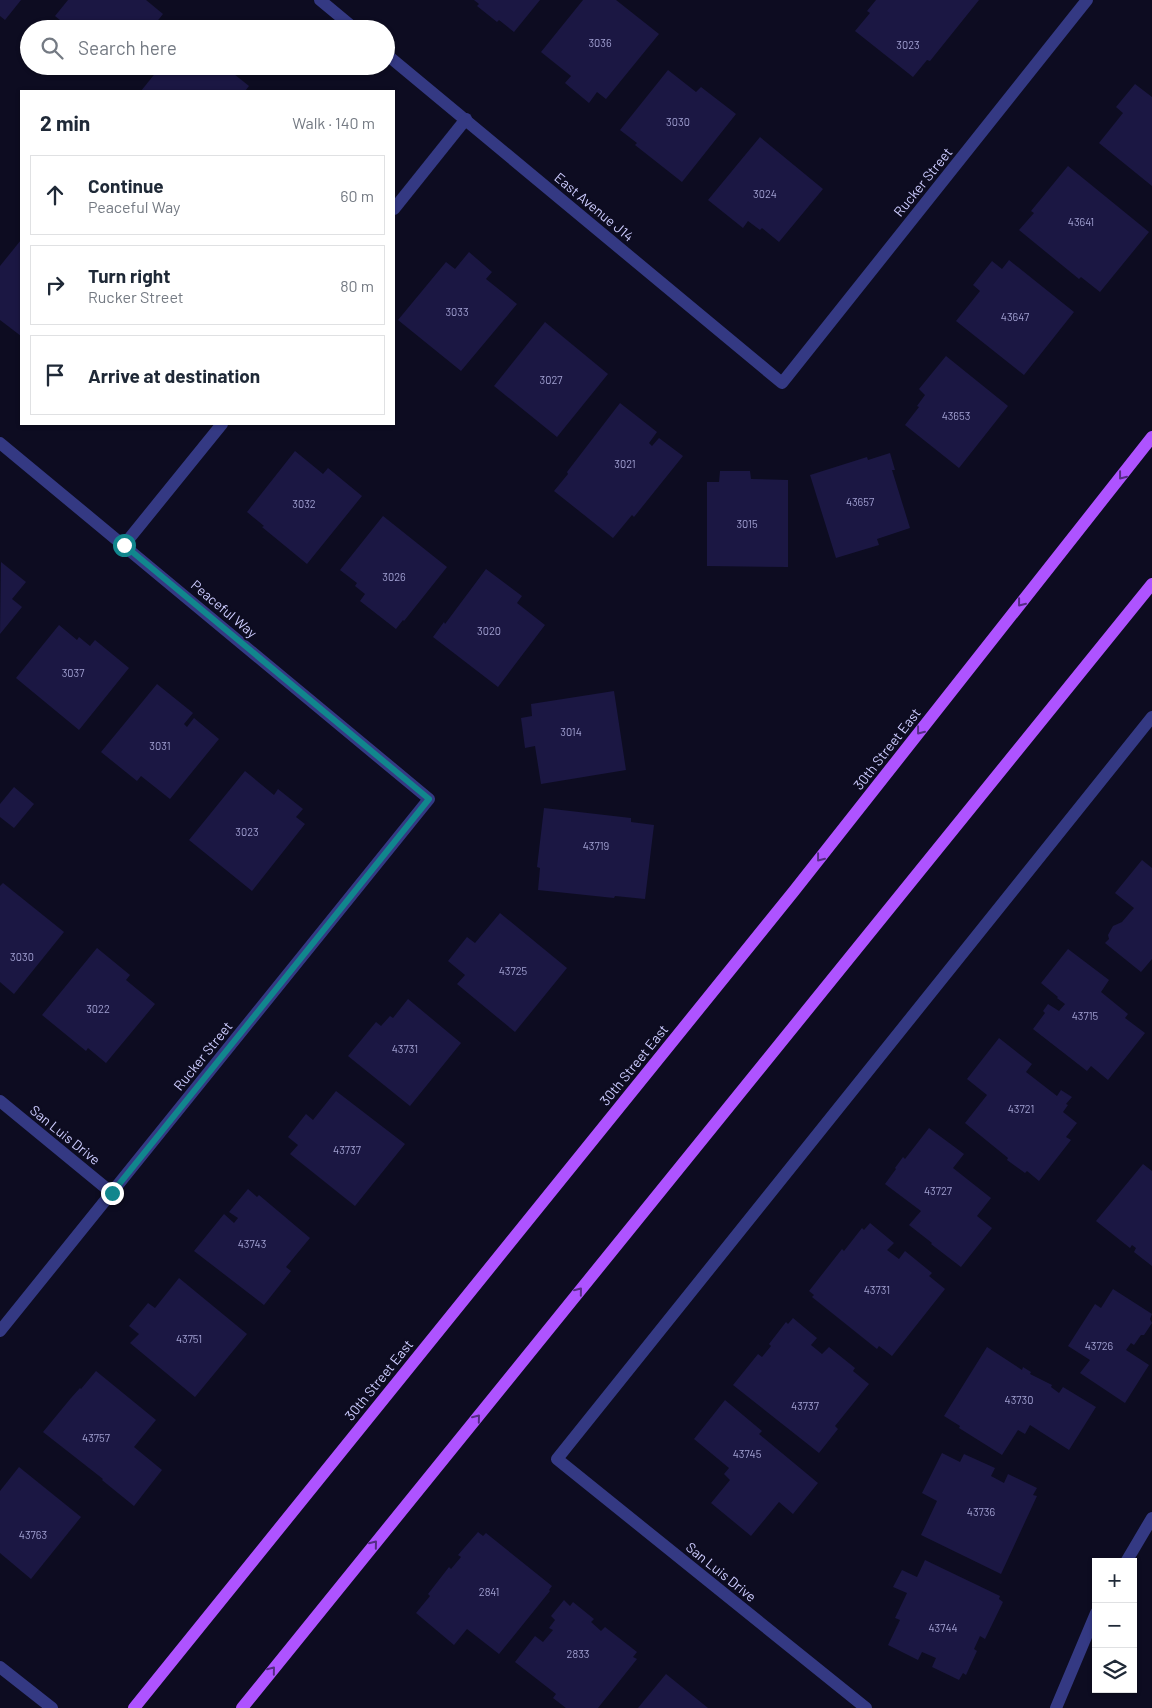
<!DOCTYPE html>
<meta charset="utf-8">
<style>
:root{--surface:#fff;--page:#f6f6f7;--text:#1f2937;--muted:#747a83;--line:#e0e1e3}
body{margin:0;font-family:Barlow,sans-serif;background:var(--page);color:var(--text)}
.controls{position:absolute;right:15px;bottom:15px;display:grid;overflow:hidden;border-radius:0px;box-shadow:0 1px 4px #0004}
.controls button{width:45px;height:45px;display:grid;place-items:center;padding:0;border:0;border-bottom:1px solid var(--line);background:var(--surface);color:var(--text);font:25px sans-serif}
.stop{position:absolute;width:15px;height:15px;margin:-11px;border:4px solid #11868d;border-radius:50%;background:#fff}
.stop.end{background:#11868d;border-color:#fff;box-shadow:0 1px 5px #0008}
.list{margin:0;padding:0;list-style:none}
h2{display:flex;justify-content:space-between;align-items:center;height:65px;margin:0;padding:0 20px;font-size:21px}
h2 small{font-size:16px;font-weight:400;color:var(--muted)}
.list li{display:grid;grid-template-columns:32px 1fr auto;gap:15px;align-items:center;box-sizing:border-box;height:80px;margin:0 10px 10px;padding:0 10px;border:1px solid var(--line);border-radius:0px}
.list b{display:block;font-size:19px;white-space:nowrap}
.list p{margin:0;font-size:16px;white-space:nowrap;color:var(--muted)}
.list em{font-size:16px;font-style:normal;color:var(--muted)}
.icon{flex:none;width:28px;height:28px;fill:none;stroke:currentColor;stroke-width:2;stroke-linecap:round;stroke-linejoin:round}
.map{position:relative;flex:none;width:1152px;height:1708px;overflow:hidden}
.search{position:absolute;background:var(--surface);box-shadow:0 1px 4px #0004;left:20px;top:20px;width:375px;height:55px;display:flex;align-items:center;gap:12px;box-sizing:border-box;padding:0 18px;border-radius:28px;color:var(--muted);font-size:19px}
.panel{position:absolute;background:var(--surface);box-shadow:0 1px 4px #0004;left:20px;top:90px;width:375px;height:335px;border-radius:0px}
.map>svg:first-child{display:block}
.building{fill:#1b1743}
.lines{fill:none;stroke-linecap:round;stroke-linejoin:round}
.minor{stroke:#343983;stroke-width:12}
.major{stroke:#ae53ff;stroke-width:12}
.oneway{stroke:#552c85}
.route{stroke:#11868d;stroke-width:6}
.labels{text-anchor:middle;stroke-width:4.5;stroke-linejoin:round;paint-order:stroke}
.number-label{font-size:11px;fill:#a09fd0}
.street-label{font-size:14px;fill:#cdccff;stroke:#0d0c21}
</style>
<div class="map">
<svg width="1152" height="1708" viewBox="0 0 1152 1708">
<rect width="100%" height="100%" fill="#0d0c21"/>
<g class="building">
<path d="M 0,0 L 21,0 L 5,20 L 0,16 Z"/>
<path d="M 68,0 L 146,0 L 163,14 L 151,29 L 71,29 L 55,16 Z"/>
<path d="M 474,0 L 540,0 L 514,32 L 499,20 L 497,22 L 477,6 L 479,4 Z"/>
<path d="M 583,0 L 616,0 L 659,34 L 606,99 L 597,92 L 589,103 L 565,83 L 571,76 L 541,52 Z"/>
<path d="M 876,0 L 979,0 L 930,61 L 927,60 L 913,77 L 855,31 L 870,13 L 867,11 Z"/>
<path d="M 161,66 L 224,66 L 249,86 L 245,91 L 141,91 Z"/>
<path d="M 668,70 L 696,92 L 701,87 L 736,114 L 682,182 L 635,145 L 637,143 L 620,130 Z"/>
<path d="M 1135,84 L 1152,97 L 1152,186 L 1099,143 L 1123,113 L 1116,107 Z"/>
<path d="M 760,137 L 823,189 L 779,242 L 762,228 L 760,230 L 748,221 L 743,228 L 708,200 Z"/>
<path d="M 1068,166 L 1149,232 L 1100,292 L 1081,277 L 1079,279 L 1019,230 L 1034,213 L 1031,211 Z"/>
<path d="M 21,240 L 21,336 L 0,320 L 0,266 Z"/>
<path d="M 469,252 L 492,272 L 486,279 L 517,304 L 461,371 L 398,320 L 446,262 L 455,269 Z"/>
<path d="M 1009,260 L 1074,312 L 1024,375 L 956,321 L 980,291 L 973,285 L 992,261 L 1002,269 Z"/>
<path d="M 545,322 L 608,374 L 557,437 L 494,386 Z"/>
<path d="M 946,356 L 1008,406 L 959,468 L 905,425 L 919,407 L 917,406 L 925,395 L 919,389 Z"/>
<path d="M 620,403 L 657,432 L 649,443 L 652,446 L 659,438 L 683,456 L 634,517 L 632,515 L 613,538 L 554,491 L 568,474 L 567,472 Z"/>
<path d="M 295,451 L 323,474 L 328,468 L 362,496 L 307,564 L 262,527 L 264,526 L 247,512 Z"/>
<path d="M 890,453 L 895,470 L 892,470 L 910,528 L 877,539 L 879,545 L 836,558 L 810,475 L 867,457 L 868,460 Z"/>
<path d="M 720,471 L 750,471 L 751,479 L 788,480 L 788,567 L 707,566 L 707,482 L 719,482 Z"/>
<path d="M 383,516 L 447,567 L 404,621 L 403,620 L 396,629 L 360,601 L 365,594 L 355,586 L 357,583 L 340,570 Z"/>
<path d="M 1,562 L 26,582 L 12,599 L 22,607 L 0,634 Z"/>
<path d="M 486,569 L 522,596 L 517,603 L 545,625 L 498,687 L 433,637 L 444,622 L 445,624 Z"/>
<path d="M 59,625 L 77,640 L 79,637 L 90,646 L 95,640 L 129,668 L 79,730 L 16,678 Z"/>
<path d="M 157,684 L 193,713 L 184,724 L 187,727 L 194,718 L 219,739 L 170,799 L 141,776 L 137,781 L 101,752 Z"/>
<path d="M 614,691 L 626,770 L 541,784 L 535,746 L 525,748 L 521,718 L 532,716 L 531,704 Z"/>
<path d="M 245,771 L 274,795 L 278,789 L 303,809 L 296,817 L 305,824 L 252,891 L 189,840 Z"/>
<path d="M 14,787 L 34,804 L 14,828 L 0,817 L 0,804 Z"/>
<path d="M 544,808 L 631,818 L 631,822 L 654,825 L 645,899 L 615,896 L 614,898 L 538,890 L 540,868 L 537,867 Z"/>
<path d="M 1142,860 L 1152,868 L 1152,959 L 1141,972 L 1105,943 L 1109,939 L 1108,935 L 1113,926 L 1122,922 L 1134,908 L 1115,893 Z"/>
<path d="M 3,883 L 64,932 L 14,994 L 0,982 L 0,886 Z"/>
<path d="M 500,913 L 567,968 L 515,1032 L 457,984 L 465,975 L 448,961 L 467,937 L 475,943 Z"/>
<path d="M 97,948 L 130,975 L 126,980 L 155,1004 L 106,1063 L 88,1048 L 86,1051 L 42,1015 Z"/>
<path d="M 1068,949 L 1109,980 L 1101,992 L 1128,1014 L 1125,1018 L 1145,1033 L 1108,1080 L 1091,1066 L 1087,1071 L 1033,1029 L 1045,1013 L 1043,1011 L 1048,1004 L 1059,1011 L 1065,1004 L 1057,998 L 1058,997 L 1041,983 Z"/>
<path d="M 408,999 L 461,1043 L 410,1106 L 348,1056 L 376,1022 L 381,1026 L 390,1016 L 393,1018 Z"/>
<path d="M 999,1038 L 1032,1064 L 1026,1072 L 1057,1096 L 1061,1090 L 1072,1097 L 1066,1104 L 1068,1105 L 1063,1112 L 1077,1123 L 1066,1137 L 1071,1140 L 1039,1181 L 1027,1171 L 1025,1173 L 1007,1160 L 1008,1158 L 965,1123 L 987,1095 L 967,1079 Z"/>
<path d="M 336,1091 L 405,1144 L 355,1206 L 290,1154 L 298,1145 L 288,1137 L 306,1114 L 313,1120 Z"/>
<path d="M 929,1128 L 964,1154 L 953,1168 L 991,1198 L 977,1216 L 992,1228 L 961,1267 L 931,1244 L 932,1243 L 909,1225 L 921,1211 L 885,1184 L 896,1169 L 895,1168 L 903,1157 L 905,1159 Z"/>
<path d="M 1143,1164 L 1152,1171 L 1152,1266 L 1134,1252 L 1136,1248 L 1132,1245 L 1130,1248 L 1096,1221 Z"/>
<path d="M 248,1189 L 257,1197 L 259,1195 L 310,1238 L 286,1267 L 291,1271 L 264,1305 L 194,1251 L 224,1214 L 234,1223 L 238,1218 L 229,1212 Z"/>
<path d="M 870,1223 L 894,1243 L 887,1250 L 899,1259 L 905,1251 L 932,1273 L 929,1276 L 945,1289 L 892,1356 L 879,1346 L 877,1349 L 812,1297 L 814,1295 L 809,1291 L 842,1249 L 844,1251 L 862,1228 L 864,1230 Z"/>
<path d="M 179,1278 L 247,1334 L 195,1397 L 130,1343 L 139,1334 L 129,1326 L 148,1303 L 155,1308 Z"/>
<path d="M 1113,1289 L 1152,1314 L 1150,1319 L 1152,1323 L 1144,1335 L 1141,1335 L 1134,1345 L 1131,1343 L 1126,1350 L 1149,1365 L 1125,1403 L 1080,1373 L 1090,1360 L 1068,1346 L 1095,1304 L 1101,1308 Z"/>
<path d="M 793,1318 L 817,1338 L 811,1345 L 822,1354 L 829,1347 L 855,1368 L 853,1371 L 869,1384 L 835,1426 L 838,1429 L 819,1453 L 733,1385 L 758,1354 L 762,1357 L 771,1346 L 769,1344 L 786,1322 L 788,1324 Z"/>
<path d="M 987,1347 L 1022,1370 L 1023,1367 L 1031,1372 L 1030,1374 L 1052,1385 L 1051,1387 L 1059,1393 L 1063,1387 L 1096,1407 L 1069,1450 L 1030,1425 L 1025,1434 L 1018,1430 L 1002,1455 L 959,1428 L 960,1426 L 944,1416 Z"/>
<path d="M 96,1371 L 156,1420 L 134,1447 L 162,1470 L 134,1506 L 102,1480 L 103,1479 L 43,1432 L 71,1398 L 80,1388 L 81,1389 Z"/>
<path d="M 725,1400 L 762,1431 L 759,1434 L 818,1483 L 793,1514 L 779,1502 L 751,1536 L 711,1503 L 730,1480 L 724,1474 L 729,1468 L 694,1439 Z"/>
<path d="M 942,1453 L 960,1462 L 964,1454 L 995,1468 L 991,1476 L 1004,1483 L 1008,1474 L 1037,1488 L 1033,1495 L 1037,1496 L 1001,1574 L 921,1535 L 937,1501 L 922,1493 Z"/>
<path d="M 19,1467 L 81,1517 L 31,1579 L 0,1553 L 0,1491 Z"/>
<path d="M 478,1532 L 483,1536 L 486,1533 L 552,1586 L 549,1590 L 550,1591 L 499,1654 L 467,1629 L 454,1645 L 416,1613 L 430,1596 L 428,1594 L 449,1567 L 451,1569 L 461,1557 L 458,1555 Z"/>
<path d="M 925,1560 L 1000,1596 L 999,1599 L 1003,1602 L 985,1639 L 980,1636 L 974,1649 L 977,1651 L 966,1675 L 963,1673 L 959,1680 L 932,1667 L 936,1658 L 922,1652 L 918,1660 L 888,1645 L 900,1620 L 895,1618 L 907,1593 L 893,1587 L 902,1570 L 917,1577 Z"/>
<path d="M 564,1600 L 570,1606 L 573,1602 L 594,1619 L 591,1622 L 601,1631 L 605,1627 L 637,1652 L 633,1657 L 637,1659 L 598,1708 L 566,1708 L 553,1698 L 556,1694 L 515,1662 L 535,1636 L 543,1642 L 553,1630 L 549,1628 L 555,1620 L 551,1616 Z"/>
<path d="M 666,1674 L 708,1708 L 638,1708 Z"/>
</g>
<g class="lines">
<g class="minor">
<path d="M 320,0 L 355,29"/>
<path d="M 386,54 L 782,383 L 1087,0"/>
<path d="M 394,209 L 466,119"/>
<path d="M 0,443 L 429,799 L 0,1331"/>
<path d="M 124,545 L 222,424"/>
<path d="M 0,1101 L 112,1193"/>
<path d="M 1126,1562 L 1152,1518"/>
<path d="M 0,1667 L 52,1708"/>
<path d="M 866,1708 L 557,1459 L 1152,717"/>
<path d="M 1056,1708 L 1096,1613"/>
</g>
<g class="major">
<path d="M 134,1708 L 794,891 L 1152,437"/>
<path d="M 242,1708 L 1152,584"/>
</g>
</g>
<defs><path id="oneway-chevron" d="M-2-3.5L2.5 0L-2 3.5" fill="none" stroke-width="1.6" stroke-linecap="round" stroke-linejoin="round" transform="scale(1.25)"/></defs>
<g class="oneway">
<use href="#oneway-chevron" transform="translate(1122 476) rotate(128)"/>
<use href="#oneway-chevron" transform="translate(1021 603) rotate(128)"/>
<use href="#oneway-chevron" transform="translate(920 731) rotate(128)"/>
<use href="#oneway-chevron" transform="translate(820 858) rotate(128)"/>
<use href="#oneway-chevron" transform="translate(579 1291) rotate(-51)"/>
<use href="#oneway-chevron" transform="translate(477 1418) rotate(-51)"/>
<use href="#oneway-chevron" transform="translate(374 1544) rotate(-51)"/>
<use href="#oneway-chevron" transform="translate(272 1670) rotate(-51)"/>
</g>
<g class="lines">
<path class="route" d="M 112,1193 L 429,799 L 124,545"/>
</g>
<g class="labels">
<g class="number-label">
<text x="600" y="47">3036</text>
<text x="908" y="49">3023</text>
<text x="678" y="126">3030</text>
<text x="765" y="198">3024</text>
<text x="1081" y="226">43641</text>
<text x="457" y="316">3033</text>
<text x="1015" y="321">43647</text>
<text x="551" y="384">3027</text>
<text x="956" y="420">43653</text>
<text x="625" y="468">3021</text>
<text x="860" y="506">43657</text>
<text x="304" y="508">3032</text>
<text x="747" y="528">3015</text>
<text x="394" y="581">3026</text>
<text x="489" y="635">3020</text>
<text x="73" y="677">3037</text>
<text x="571" y="736">3014</text>
<text x="160" y="750">3031</text>
<text x="247" y="836">3023</text>
<text x="596" y="850">43719</text>
<text x="22" y="961">3030</text>
<text x="513" y="975">43725</text>
<text x="98" y="1013">3022</text>
<text x="1085" y="1020">43715</text>
<text x="405" y="1053">43731</text>
<text x="1021" y="1113">43721</text>
<text x="347" y="1154">43737</text>
<text x="938" y="1195">43727</text>
<text x="252" y="1248">43743</text>
<text x="877" y="1294">43731</text>
<text x="189" y="1343">43751</text>
<text x="1099" y="1350">43726</text>
<text x="1019" y="1404">43730</text>
<text x="805" y="1410">43737</text>
<text x="96" y="1442">43757</text>
<text x="747" y="1458">43745</text>
<text x="981" y="1516">43736</text>
<text x="33" y="1539">43763</text>
<text x="489" y="1596">2841</text>
<text x="943" y="1632">43744</text>
<text x="578" y="1658">2833</text>
</g>
<g class="street-label">
<text transform="translate(923 182) rotate(-51)" y="5">Rucker Street</text>
<text transform="translate(594 207) rotate(40)" y="5">East Avenue J14</text>
<text transform="translate(224 609) rotate(40)" y="5">Peaceful Way</text>
<text transform="translate(887 749) rotate(-52)" y="5">30th Street East</text>
<text transform="translate(203 1056) rotate(-51)" y="5">Rucker Street</text>
<text transform="translate(634 1065) rotate(-51)" y="5">30th Street East</text>
<text transform="translate(65 1135) rotate(39)" y="5">San Luis Drive</text>
<text transform="translate(379 1380) rotate(-51)" y="5">30th Street East</text>
<text transform="translate(721 1572) rotate(39)" y="5">San Luis Drive</text>
</g>
</g>
</svg>
<div class="controls">
<button>+</button>
<button>−</button>
<button><svg class="icon" aria-label="layers" viewBox="0 0 24 24"><path d="M12 4l9 5-9 5-9-5zM3 14l9 5 9-5"/></svg></button>
</div>
<div class="stop" style="left:124px;top:545px"></div>
<div class="stop end" style="left:112px;top:1193px"></div>
<div class="search"><svg class="icon" aria-label="search" viewBox="0 0 24 24"><circle cx="10" cy="10" r="6"/><path d="M15 15l6 6"/></svg>Search here</div>
<section class="panel">
<h2>2 min<small>Walk · 140 m</small></h2>
<ul class="list">
<li><svg class="icon" aria-label="ahead" viewBox="0 0 24 24"><path d="M12 20V5M6 11l6-6 6 6"/></svg><div><b>Continue</b><p>Peaceful Way</p></div><em>60 m</em></li>
<li><svg class="icon" aria-label="right" viewBox="0 0 24 24"><path d="M7 20v-9h11M14 6l5 5-5 5"/></svg><div><b>Turn right</b><p>Rucker Street</p></div><em>80 m</em></li>
<li><svg class="icon" aria-label="arrive" viewBox="0 0 24 24"><path d="M6 21V4h12l-3 4 3 4H6"/></svg><div><b>Arrive at destination</b></div></li>
</ul>
</section>
</div>
